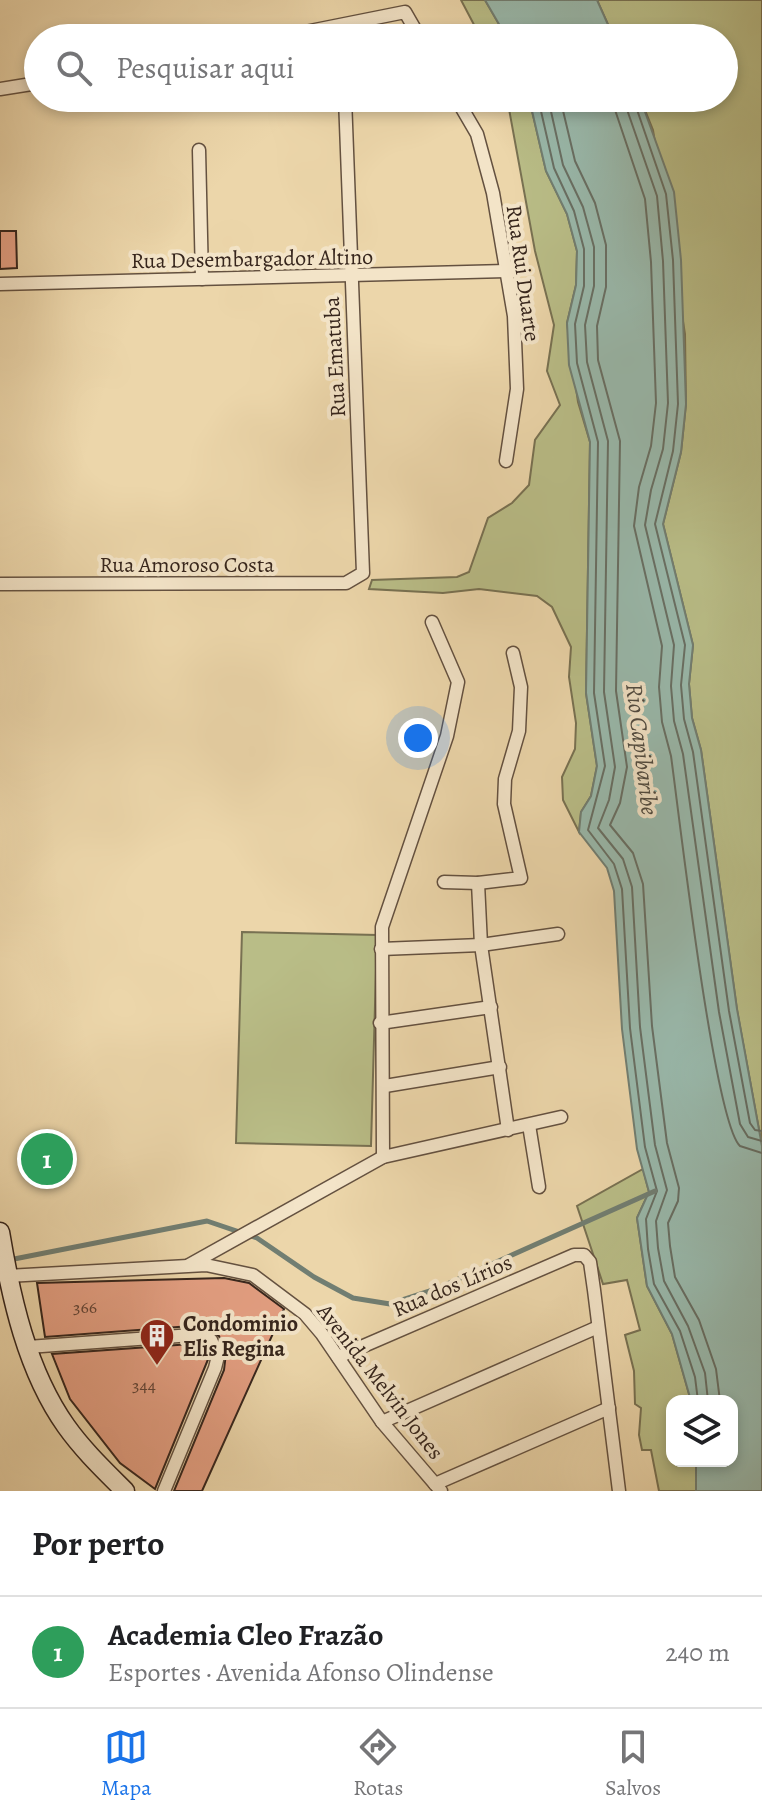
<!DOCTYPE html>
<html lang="pt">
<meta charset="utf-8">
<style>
:root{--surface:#fff;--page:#f2f2f2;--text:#202124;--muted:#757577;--line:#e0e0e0;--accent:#1a73e8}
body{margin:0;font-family:Alegreya,serif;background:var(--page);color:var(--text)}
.controls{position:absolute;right:24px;bottom:24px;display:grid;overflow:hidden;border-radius:16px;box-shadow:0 4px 12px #0003}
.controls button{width:72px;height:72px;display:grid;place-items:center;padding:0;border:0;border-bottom:2px solid var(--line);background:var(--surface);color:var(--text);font:40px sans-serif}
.you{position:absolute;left:418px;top:738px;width:28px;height:28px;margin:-20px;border:6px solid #fff;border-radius:50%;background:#1a73e8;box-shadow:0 0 0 12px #1a73e833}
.badge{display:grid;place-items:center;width:52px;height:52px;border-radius:50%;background:var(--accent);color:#fff;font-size:26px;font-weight:700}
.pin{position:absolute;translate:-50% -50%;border:4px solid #fff;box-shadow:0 2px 8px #0006}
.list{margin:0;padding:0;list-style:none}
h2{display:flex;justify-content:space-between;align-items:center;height:104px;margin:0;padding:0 32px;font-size:34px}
h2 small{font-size:26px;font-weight:400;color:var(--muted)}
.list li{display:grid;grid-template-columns:52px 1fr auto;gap:24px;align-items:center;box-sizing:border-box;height:112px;padding:0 32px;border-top:2px solid var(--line)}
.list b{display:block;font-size:30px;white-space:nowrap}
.list p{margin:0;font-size:26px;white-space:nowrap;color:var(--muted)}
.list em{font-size:26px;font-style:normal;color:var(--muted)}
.icon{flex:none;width:44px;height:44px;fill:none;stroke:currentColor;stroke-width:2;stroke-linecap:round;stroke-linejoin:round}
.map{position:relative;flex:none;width:762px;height:1491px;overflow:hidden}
.search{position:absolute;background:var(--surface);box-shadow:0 4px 12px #0003;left:24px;right:24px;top:24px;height:88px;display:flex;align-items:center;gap:20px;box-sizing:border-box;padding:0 28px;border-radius:44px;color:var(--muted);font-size:30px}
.sheet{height:216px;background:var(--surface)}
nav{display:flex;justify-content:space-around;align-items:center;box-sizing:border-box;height:112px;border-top:2px solid var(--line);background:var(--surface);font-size:22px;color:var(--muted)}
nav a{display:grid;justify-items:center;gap:4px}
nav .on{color:var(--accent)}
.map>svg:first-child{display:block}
.green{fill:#b9bd87;stroke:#787152;stroke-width:2}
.water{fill:#99b9ac;stroke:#717e72;stroke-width:2}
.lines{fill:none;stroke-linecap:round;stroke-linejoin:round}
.shore{stroke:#686f64;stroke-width:2}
.stream{stroke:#717e72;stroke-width:5}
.building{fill:#e49f82;stroke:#36251c;stroke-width:2}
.street-casing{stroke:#645140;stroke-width:15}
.secondary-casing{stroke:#36251c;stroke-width:21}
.street{stroke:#f3e4c8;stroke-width:12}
.secondary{stroke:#f3e4c8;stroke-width:18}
.labels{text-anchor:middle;stroke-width:8;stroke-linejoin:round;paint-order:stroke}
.number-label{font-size:18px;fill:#624436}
.street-label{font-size:22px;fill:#36251c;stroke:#f3e4c8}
.poi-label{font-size:22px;font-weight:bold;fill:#36251c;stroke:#f3e4c8;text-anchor:start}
.water-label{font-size:24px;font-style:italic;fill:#4f4a40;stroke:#f3e4c8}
</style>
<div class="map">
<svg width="762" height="1491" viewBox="0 0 762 1491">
<rect width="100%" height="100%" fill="#ecd6aa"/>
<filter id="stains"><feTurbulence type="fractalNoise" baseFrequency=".0025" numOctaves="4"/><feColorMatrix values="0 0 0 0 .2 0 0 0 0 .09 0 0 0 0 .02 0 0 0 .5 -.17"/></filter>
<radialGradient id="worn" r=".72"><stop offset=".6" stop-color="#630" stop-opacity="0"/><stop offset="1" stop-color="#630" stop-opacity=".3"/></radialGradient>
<g class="green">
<path d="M 461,0 L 485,0 L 507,38 L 481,38 Z"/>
<path d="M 597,0 L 762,0 L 762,1146 L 737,1010 L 701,750 L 692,718 L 689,684 L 693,645 L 663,524 L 681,452 L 686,404 L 685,334 L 653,130 L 640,98 L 724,98 L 724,38 L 614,38 Z"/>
<path d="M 507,98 L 529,98 L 546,171 L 567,214 L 577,251 L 576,285 L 567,323 L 578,402 L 590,442 L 586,693 L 597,766 L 591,796 L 581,812 L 579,832 L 563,800 L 562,777 L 575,749 L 576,723 L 569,677 L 571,647 L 552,607 L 537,596 L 479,589 L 443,593 L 369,589 L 372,580 L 457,577 L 469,572 L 488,518 L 512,503 L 529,485 L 535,440 L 560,405 L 547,371 L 554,325 L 535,251 Z"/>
<path d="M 242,932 L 377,935 L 371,1146 L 236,1143 Z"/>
<path d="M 643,1169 L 649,1192 L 637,1218 L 647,1286 L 672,1334 L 691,1401 L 672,1401 L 672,1461 L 696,1461 L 696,1491 L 659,1491 L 651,1450 L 642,1450 L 639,1435 L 641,1408 L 635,1404 L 634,1371 L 625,1335 L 640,1330 L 627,1280 L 603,1284 L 577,1206 Z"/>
</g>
<g class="water">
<path d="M 485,0 L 597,0 L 614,38 L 507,38 Z"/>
<path d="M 529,98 L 640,98 L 674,192 L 681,260 L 686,404 L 681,452 L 663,524 L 693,645 L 689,684 L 692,718 L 701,750 L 737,1009 L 762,1146 L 762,1491 L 696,1491 L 696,1461 L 732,1461 L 732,1401 L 691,1401 L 672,1334 L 647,1286 L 637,1218 L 649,1192 L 637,1149 L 622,1029 L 614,891 L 607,868 L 579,832 L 581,812 L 591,796 L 597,766 L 586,693 L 590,442 L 569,365 L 567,323 L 576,285 L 577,251 L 567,214 L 546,171 Z"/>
</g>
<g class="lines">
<g class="shore">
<path d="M 538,98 L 554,168 L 574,211 L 584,249 L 584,286 L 575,324 L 577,363 L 598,442 L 594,693 L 605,766 L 588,830 L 614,864 L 622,889 L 630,1028 L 645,1147 L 657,1191 L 646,1219 L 648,1249 L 654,1284 L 680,1331 L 695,1377 L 698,1401"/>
<path d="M 548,98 L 563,165 L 583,207 L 594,247 L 594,286 L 585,325 L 587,362 L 608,441 L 604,692 L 615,767 L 609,800 L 598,828 L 623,859 L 632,887 L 640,1027 L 655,1145 L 667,1190 L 656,1221 L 658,1248 L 664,1281 L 688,1326 L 705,1373 L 708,1401"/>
<path d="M 560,98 L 575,161 L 595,203 L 606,245 L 606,287 L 597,326 L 598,360 L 620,441 L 616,691 L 627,767 L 620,803 L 610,825 L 633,853 L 643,884 L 652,1026 L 667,1143 L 679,1188 L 678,1201 L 668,1223 L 670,1246 L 675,1277 L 699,1320 L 716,1369 L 720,1401"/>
<path d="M 611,98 L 645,199 L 651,262 L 656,403 L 651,446 L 639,487 L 634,526 L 662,646 L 659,687 L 662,722 L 671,756 C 679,813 714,1122 740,1146 L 762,1153"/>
<path d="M 623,98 L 657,196 L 663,261 L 668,403 L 663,449 L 651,490 L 645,525 L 674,645 L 671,686 L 674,721 L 683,754 L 719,1012 L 740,1124 L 748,1137 L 762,1141"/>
<path d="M 633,98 L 666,194 L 673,260 L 678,404 L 673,451 L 655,524 L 685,645 L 681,685 L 684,719 L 693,752 L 729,1011 L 750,1123 L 755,1130 L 762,1131"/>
</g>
<path class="stream" d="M 9,1260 L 207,1221 L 257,1238 L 314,1277 L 353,1298 L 390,1304 L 436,1289 L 655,1191"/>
</g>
<g class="building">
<path d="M 0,231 L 16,231 L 17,268 L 0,269 Z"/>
<path d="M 224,1278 L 249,1283 L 284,1309 L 202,1491 L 174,1491 L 224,1370 L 226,1353 L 219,1336 L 191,1326 L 45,1337 L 37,1283 Z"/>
<path d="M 191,1344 L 204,1348 L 209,1357 L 155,1489 L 120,1463 L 70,1399 L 52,1354 Z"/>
</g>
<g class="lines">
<defs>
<g id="street">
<path d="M 275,38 L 405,12 L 420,38"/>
<path d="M 0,89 L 38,83"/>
<path d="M 456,98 L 477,134 L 493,193 L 514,316 L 517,389 L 506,461"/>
<path d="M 199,150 L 202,279"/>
<path d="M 0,284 L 506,271"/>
<path d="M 0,584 L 346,583 L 363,573 L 345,98"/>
<path d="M 444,882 L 478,883 L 521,878 L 504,804 L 505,779 L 519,731 L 521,687 L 513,653"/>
<path d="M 478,883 L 481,945 L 508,1130"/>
<path d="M 381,949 L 481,945 L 558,934"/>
<path d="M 380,1023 L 491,1007"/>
<path d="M 385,1086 L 500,1067"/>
<path d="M 529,1125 L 539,1187"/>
<path d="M 383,1157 L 382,927 L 447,736 L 458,682 L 432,622"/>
<path d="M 189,1265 L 383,1157 L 561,1117"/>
<path d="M 7,1276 L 206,1265 L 253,1275 L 305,1314 L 322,1334 L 382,1422 L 441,1491"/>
<path d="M 28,1347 L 192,1335 L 211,1340 L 218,1356 L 215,1368 L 164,1491"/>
<path d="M 338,1357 L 574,1255 L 584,1255 L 590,1262 L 594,1290 L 619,1491"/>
<path d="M 382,1422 L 598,1327"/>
<path d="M 435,1484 L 609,1408"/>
</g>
<path id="secondary" d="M 0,1232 C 11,1298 27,1371 66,1426 C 83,1450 104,1470 125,1491"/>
</defs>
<use href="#street" class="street-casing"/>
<use href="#secondary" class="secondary-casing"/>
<use href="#street" class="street"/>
<use href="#secondary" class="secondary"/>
</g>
<defs>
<symbol id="building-pin" viewBox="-11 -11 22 30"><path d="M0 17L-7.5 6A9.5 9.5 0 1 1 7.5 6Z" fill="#8f2418" stroke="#f3e4c8"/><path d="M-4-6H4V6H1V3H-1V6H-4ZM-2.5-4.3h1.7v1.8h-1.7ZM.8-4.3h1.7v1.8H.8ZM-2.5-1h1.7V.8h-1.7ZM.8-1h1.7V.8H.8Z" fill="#fff"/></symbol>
</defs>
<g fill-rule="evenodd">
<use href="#building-pin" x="137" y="1316" width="40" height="54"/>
</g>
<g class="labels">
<g class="number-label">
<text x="85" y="1313">366</text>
<text x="144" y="1391">344</text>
</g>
<g class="street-label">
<text transform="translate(252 258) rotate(-1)" y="8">Rua Desembargador Altino</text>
<text transform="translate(524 273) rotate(82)" y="8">Rua Rui Duarte</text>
<text transform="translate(334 357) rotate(-93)" y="8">Rua Ematuba</text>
<text x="187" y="572">Rua Amoroso Costa</text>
<text transform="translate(452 1285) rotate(-23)" y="8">Rua dos Lírios</text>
<text transform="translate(381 1381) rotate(52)" y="8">Avenida Melvin Jones</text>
</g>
<g class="poi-label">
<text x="183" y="1331">Condominio<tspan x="183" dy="25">Elis Regina</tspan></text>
</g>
<g class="water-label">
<text transform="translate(642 749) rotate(83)" y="8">Rio Capibaribe</text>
</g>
</g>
<rect width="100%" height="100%" filter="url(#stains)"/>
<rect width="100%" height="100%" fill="url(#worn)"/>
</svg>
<div class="controls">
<button><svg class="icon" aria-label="layers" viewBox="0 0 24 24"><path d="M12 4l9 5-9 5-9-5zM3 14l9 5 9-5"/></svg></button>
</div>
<div class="you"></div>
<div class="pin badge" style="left:47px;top:1159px;background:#2e9e5b">1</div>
<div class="search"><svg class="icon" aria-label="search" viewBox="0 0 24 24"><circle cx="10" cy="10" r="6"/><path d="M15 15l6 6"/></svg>Pesquisar aqui</div>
</div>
<section class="sheet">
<h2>Por perto<small></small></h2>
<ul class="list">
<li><span class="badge" style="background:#2e9e5b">1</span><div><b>Academia Cleo Frazão</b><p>Esportes · Avenida Afonso Olindense</p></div><em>240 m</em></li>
</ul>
</section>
<nav>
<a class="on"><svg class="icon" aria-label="map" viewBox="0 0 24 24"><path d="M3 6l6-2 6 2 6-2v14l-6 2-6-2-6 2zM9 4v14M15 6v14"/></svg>Mapa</a>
<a><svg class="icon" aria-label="directions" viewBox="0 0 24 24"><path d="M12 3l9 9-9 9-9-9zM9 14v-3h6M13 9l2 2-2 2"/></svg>Rotas</a>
<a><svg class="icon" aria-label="saved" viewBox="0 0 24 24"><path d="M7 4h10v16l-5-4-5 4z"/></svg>Salvos</a>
</nav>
